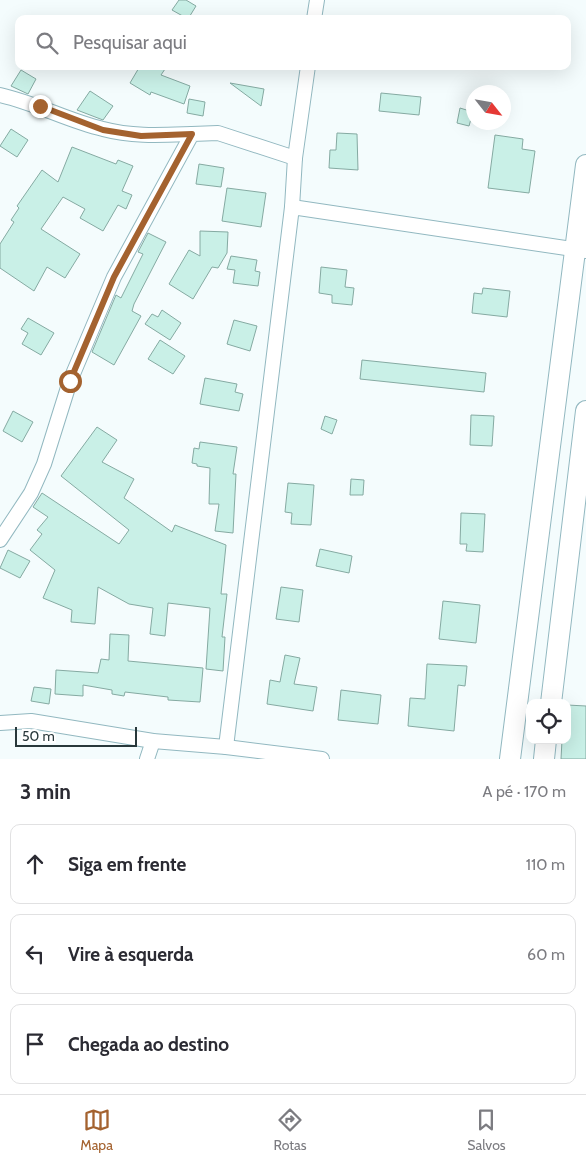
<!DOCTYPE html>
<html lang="pt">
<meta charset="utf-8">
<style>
:root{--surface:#fff;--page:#f2f2f3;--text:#2b2b33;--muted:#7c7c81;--line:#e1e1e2;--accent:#a4622f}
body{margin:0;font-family:Cabin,sans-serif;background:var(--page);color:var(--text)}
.controls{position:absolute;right:15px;bottom:15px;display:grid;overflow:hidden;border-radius:10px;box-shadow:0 5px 20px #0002}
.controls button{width:45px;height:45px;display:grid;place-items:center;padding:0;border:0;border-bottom:1px solid var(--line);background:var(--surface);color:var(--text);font:25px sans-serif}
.compass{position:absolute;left:466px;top:85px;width:45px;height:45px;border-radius:50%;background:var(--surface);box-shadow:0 5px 20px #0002;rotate:121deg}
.scale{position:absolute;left:15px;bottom:12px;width:122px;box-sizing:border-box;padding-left:5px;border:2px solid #28383b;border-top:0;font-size:14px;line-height:18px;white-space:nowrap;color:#28383b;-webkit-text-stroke:4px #fff;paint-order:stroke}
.stop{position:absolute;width:15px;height:15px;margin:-11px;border:4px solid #a4622f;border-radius:50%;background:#fff}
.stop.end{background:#a4622f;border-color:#fff;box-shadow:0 1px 5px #0008}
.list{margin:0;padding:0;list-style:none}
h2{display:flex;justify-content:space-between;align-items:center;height:65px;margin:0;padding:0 20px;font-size:21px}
h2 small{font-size:16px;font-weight:400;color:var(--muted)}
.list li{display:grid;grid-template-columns:32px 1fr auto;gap:15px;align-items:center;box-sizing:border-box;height:80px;margin:0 10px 10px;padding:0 10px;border:1px solid var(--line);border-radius:10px}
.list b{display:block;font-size:19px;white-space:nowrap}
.list em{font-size:16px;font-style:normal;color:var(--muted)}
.icon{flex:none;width:28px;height:28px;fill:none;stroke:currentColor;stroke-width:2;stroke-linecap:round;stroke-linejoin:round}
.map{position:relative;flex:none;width:586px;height:759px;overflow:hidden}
.search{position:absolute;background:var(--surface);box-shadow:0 5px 20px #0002;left:15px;right:15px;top:15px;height:55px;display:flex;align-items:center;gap:12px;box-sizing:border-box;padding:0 18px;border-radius:10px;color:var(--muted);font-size:19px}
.sheet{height:335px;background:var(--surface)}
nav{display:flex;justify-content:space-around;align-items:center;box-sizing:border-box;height:70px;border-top:1px solid var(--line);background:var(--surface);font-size:14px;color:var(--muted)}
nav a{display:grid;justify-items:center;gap:2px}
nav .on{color:var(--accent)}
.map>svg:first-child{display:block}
.building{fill:#c9f0e7;stroke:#85aaa2}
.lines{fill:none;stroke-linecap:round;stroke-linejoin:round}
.street-casing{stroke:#92b8c0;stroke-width:16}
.secondary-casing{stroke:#92b8c0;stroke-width:22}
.street{stroke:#fff;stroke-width:14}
.secondary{stroke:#fff;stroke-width:20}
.route{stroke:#a4622f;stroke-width:6}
</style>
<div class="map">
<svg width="586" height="759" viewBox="0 0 586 759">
<rect width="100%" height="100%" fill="#f4fcfd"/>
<g class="building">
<path d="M 179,0 L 186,0 L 196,6 L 188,19 L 172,10 Z"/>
<path d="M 140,66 L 167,66 L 161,75 L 190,86 L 184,104 L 151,92 L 150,95 L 130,83 Z"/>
<path d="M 21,70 L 36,79 L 28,94 L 11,86 Z"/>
<path d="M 230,83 L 264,89 L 261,106 Z"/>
<path d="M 90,91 L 113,106 L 103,120 L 77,110 Z"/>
<path d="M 381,93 L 421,97 L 419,115 L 379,111 Z"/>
<path d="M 189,99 L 205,102 L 203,116 L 187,113 Z"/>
<path d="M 460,108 L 473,112 L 469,126 L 457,123 Z"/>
<path d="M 11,129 L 28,140 L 17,157 L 0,146 Z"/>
<path d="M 337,133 L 357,134 L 358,170 L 329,168 L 330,150 L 336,150 Z"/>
<path d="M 495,135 L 523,139 L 522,149 L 535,151 L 529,193 L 488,188 Z"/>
<path d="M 72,147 L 116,164 L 118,160 L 133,166 L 122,191 L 132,195 L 126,209 L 118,205 L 103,231 L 80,218 L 85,209 L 63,197 L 41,229 L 80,254 L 65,278 L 47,267 L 34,291 L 0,268 L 0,244 L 14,222 L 11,220 L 19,208 L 17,206 L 42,170 L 58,182 Z"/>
<path d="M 199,164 L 224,168 L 221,187 L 196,184 Z"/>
<path d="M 227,188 L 266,193 L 261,227 L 222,221 Z"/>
<path d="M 200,231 L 228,232 L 227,253 L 218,268 L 212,267 L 193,299 L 169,284 L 189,250 L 200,256 Z"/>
<path d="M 148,233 L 166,242 L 134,304 L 132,311 L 141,316 L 114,365 L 92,352 L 116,295 L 121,298 L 143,254 L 138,252 Z"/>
<path d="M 231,256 L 257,260 L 255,271 L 260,272 L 258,286 L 233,283 L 235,270 L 227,269 Z"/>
<path d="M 321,267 L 347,270 L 345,287 L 354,288 L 352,305 L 332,303 L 332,295 L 319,293 Z"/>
<path d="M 483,288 L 510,291 L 507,317 L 472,313 L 474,293 L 482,294 Z"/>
<path d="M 162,310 L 181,323 L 170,340 L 145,324 L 152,314 L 158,317 Z"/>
<path d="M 28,318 L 54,333 L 41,355 L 22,344 L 28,333 L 21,329 Z"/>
<path d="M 234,320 L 257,326 L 250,351 L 227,344 Z"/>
<path d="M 160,340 L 185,356 L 173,374 L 148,359 Z"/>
<path d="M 362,360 L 486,373 L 484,392 L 360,379 Z"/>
<path d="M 205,378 L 237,384 L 235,392 L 243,394 L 239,411 L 200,404 Z"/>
<path d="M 13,411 L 33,422 L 22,442 L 3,431 Z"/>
<path d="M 471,415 L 494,416 L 492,446 L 470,445 Z"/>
<path d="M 325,416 L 337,420 L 332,434 L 321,429 Z"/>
<path d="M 97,427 L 117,440 L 102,462 L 134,479 L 124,498 L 172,532 L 175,525 L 226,545 L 221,594 L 227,594 L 222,637 L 225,637 L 223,671 L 206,669 L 210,608 L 168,603 L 165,636 L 150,634 L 153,608 L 129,604 L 98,587 L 95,624 L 71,622 L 72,610 L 43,598 L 55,570 L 30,550 L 42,534 L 37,530 L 48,517 L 33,507 L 42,493 L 119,544 L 129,530 L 61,476 Z"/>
<path d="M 200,442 L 237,447 L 233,474 L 236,474 L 233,533 L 215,531 L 219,504 L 209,504 L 210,468 L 197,466 L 197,464 L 192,463 L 194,448 L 199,449 Z"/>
<path d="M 351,479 L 364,480 L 363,495 L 350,495 Z"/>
<path d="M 288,483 L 314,485 L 311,525 L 291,524 L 292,513 L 285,512 Z"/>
<path d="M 461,513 L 485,514 L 483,552 L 466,551 L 467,544 L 460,544 Z"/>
<path d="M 320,549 L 352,556 L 349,573 L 316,566 Z"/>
<path d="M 8,550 L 30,561 L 20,578 L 0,568 Z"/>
<path d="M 281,587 L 303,590 L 299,622 L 276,619 Z"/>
<path d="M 443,601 L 480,605 L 476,643 L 439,639 Z"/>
<path d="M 110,634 L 129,635 L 128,661 L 203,668 L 200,702 L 168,700 L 168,697 L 125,692 L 124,696 L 112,694 L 112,690 L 83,685 L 83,696 L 55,694 L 56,670 L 98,673 L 101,659 L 109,660 Z"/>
<path d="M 285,655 L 300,658 L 294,684 L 317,687 L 313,711 L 267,704 L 270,680 L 280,682 Z"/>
<path d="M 427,664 L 467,666 L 465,686 L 458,685 L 454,731 L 408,726 L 410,698 L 425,699 Z"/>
<path d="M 34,687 L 51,689 L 49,704 L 31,701 Z"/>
<path d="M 341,690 L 381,695 L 378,724 L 338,720 Z"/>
<path d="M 567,705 L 586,706 L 586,759 L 561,759 L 562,740 L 567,740 Z"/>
</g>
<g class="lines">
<defs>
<g id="street">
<path d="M 314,19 L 317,0"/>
<path d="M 0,95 C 36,103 68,121 103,129 C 133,137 162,135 192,134"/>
<path d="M 292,207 L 295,158 L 308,66"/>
<path d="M 0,540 L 31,493 L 44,464 L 70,381 L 114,277 L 192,134 L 218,133 L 295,158"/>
<path d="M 0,723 L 31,721 L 153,741 L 226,747 L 322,759"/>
<path d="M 226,747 L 292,207 L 586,251"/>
<path d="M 147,759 L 153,741"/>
</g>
<g id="secondary">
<path d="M 551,703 L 586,411"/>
<path d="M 510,759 L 586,165"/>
<path d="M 544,759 L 546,740"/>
</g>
</defs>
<use href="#street" class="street-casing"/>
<use href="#secondary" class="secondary-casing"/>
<use href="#street" class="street"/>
<use href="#secondary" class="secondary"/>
</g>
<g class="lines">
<path class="route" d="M 40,106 L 103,130 L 141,136 L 192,134 L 114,277 L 70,381"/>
</g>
</svg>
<div class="controls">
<button><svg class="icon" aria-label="locate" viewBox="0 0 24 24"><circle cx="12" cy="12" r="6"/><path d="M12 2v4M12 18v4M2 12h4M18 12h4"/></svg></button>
</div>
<svg class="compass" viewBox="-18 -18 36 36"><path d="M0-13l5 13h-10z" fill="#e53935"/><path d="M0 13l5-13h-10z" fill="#7c7c81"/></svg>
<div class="scale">50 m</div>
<div class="stop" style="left:70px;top:381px"></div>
<div class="stop end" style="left:40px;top:106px"></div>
<div class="search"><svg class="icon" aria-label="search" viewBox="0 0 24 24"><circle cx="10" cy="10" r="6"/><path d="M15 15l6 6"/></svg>Pesquisar aqui</div>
</div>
<section class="sheet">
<h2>3 min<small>A pé · 170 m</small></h2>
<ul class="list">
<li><svg class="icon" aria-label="ahead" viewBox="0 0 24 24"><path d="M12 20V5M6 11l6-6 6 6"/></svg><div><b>Siga em frente</b></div><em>110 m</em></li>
<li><svg class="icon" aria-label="left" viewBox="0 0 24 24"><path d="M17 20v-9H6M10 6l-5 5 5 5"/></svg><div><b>Vire à esquerda</b></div><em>60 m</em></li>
<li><svg class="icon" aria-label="arrive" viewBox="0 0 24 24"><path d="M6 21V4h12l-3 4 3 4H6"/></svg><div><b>Chegada ao destino</b></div></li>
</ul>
</section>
<nav>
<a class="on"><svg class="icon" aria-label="map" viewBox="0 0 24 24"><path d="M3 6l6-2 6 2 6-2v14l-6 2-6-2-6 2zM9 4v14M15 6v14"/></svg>Mapa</a>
<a><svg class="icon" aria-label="directions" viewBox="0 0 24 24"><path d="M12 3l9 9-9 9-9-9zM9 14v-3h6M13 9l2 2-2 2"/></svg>Rotas</a>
<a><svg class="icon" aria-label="saved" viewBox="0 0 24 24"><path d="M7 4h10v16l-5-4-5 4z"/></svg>Salvos</a>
</nav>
